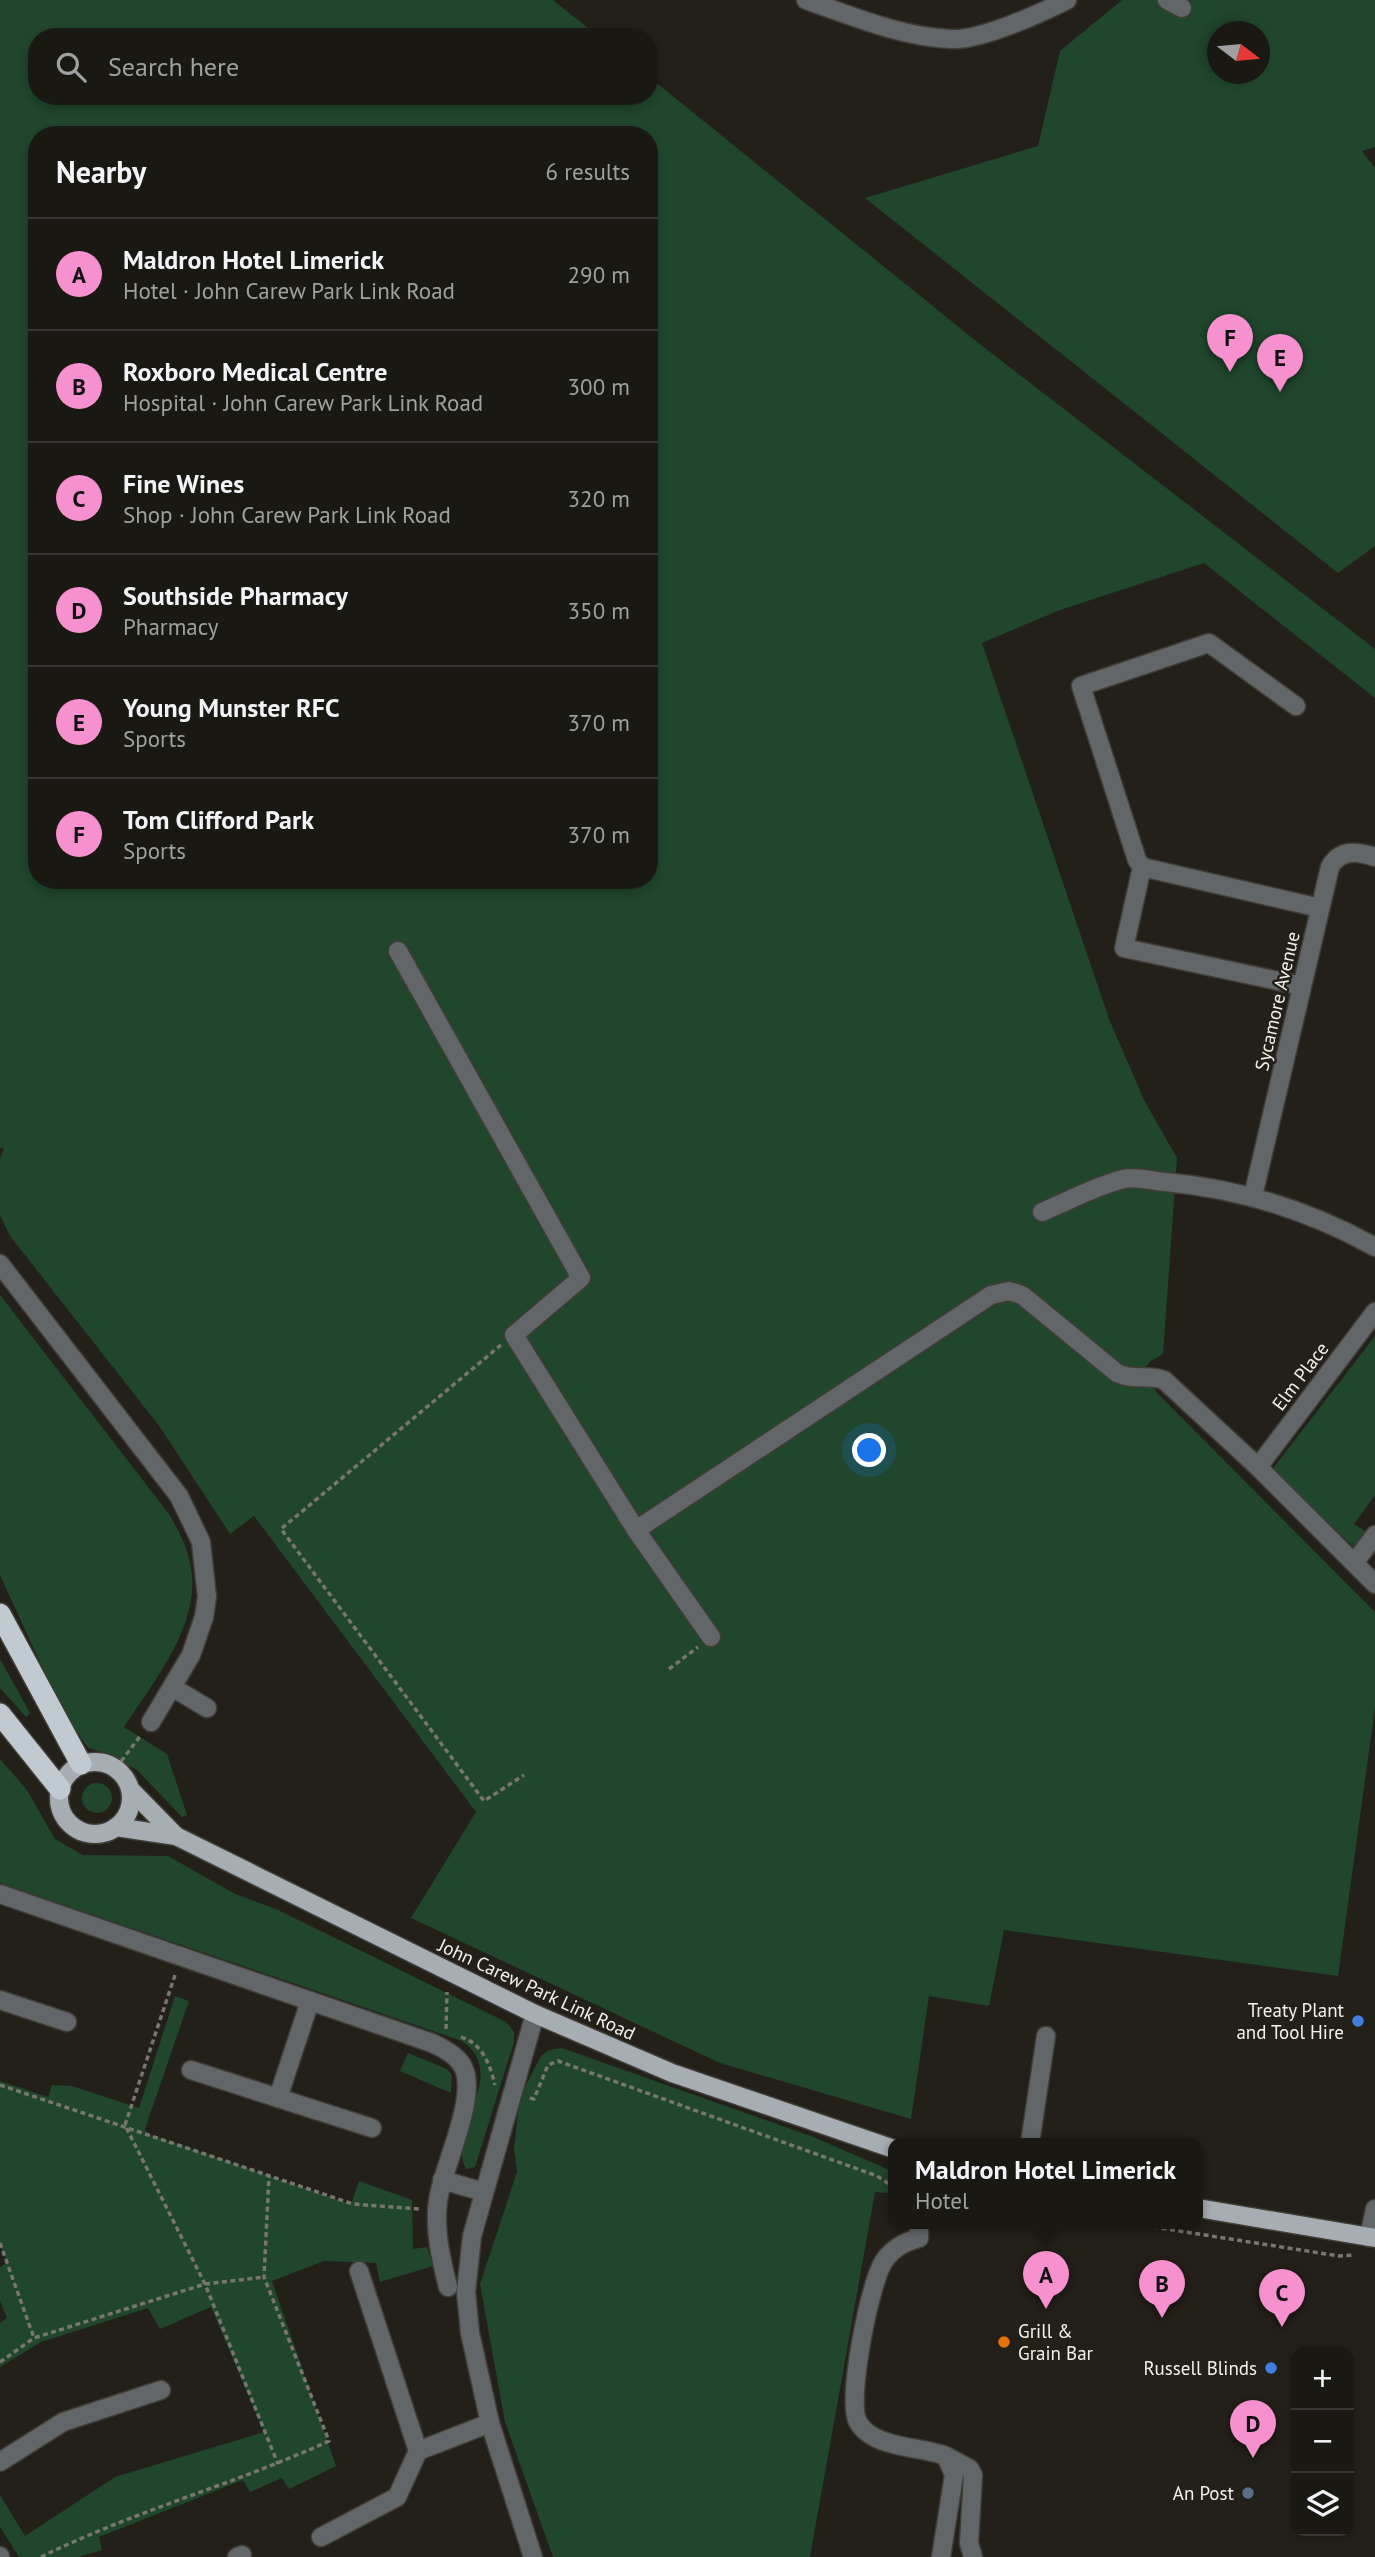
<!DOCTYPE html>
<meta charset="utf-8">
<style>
:root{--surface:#1a1813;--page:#23211c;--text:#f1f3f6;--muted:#9fa0a0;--line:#383733;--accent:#f690cf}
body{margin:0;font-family:"PT Sans",sans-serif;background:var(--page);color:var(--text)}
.controls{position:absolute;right:21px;bottom:21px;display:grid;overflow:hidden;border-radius:14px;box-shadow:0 4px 10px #0003}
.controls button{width:63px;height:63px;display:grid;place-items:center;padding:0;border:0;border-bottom:2px solid var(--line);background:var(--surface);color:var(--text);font:35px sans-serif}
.compass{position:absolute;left:1207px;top:21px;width:63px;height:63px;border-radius:50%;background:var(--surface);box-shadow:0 4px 10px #0003;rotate:106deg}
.you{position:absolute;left:870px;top:1451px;width:24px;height:24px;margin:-18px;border:5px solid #fff;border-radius:50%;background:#1a73e8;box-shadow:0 0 0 10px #1a73e833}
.badge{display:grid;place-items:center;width:46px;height:46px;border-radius:50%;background:var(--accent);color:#111;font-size:23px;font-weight:700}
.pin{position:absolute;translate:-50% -58px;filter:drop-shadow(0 2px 4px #0008)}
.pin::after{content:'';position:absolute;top:37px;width:24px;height:21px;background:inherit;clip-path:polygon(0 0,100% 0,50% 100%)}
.popup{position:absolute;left:888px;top:2138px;width:315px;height:91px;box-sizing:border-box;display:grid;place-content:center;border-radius:14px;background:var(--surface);filter:drop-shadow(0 2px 5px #0005);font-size:23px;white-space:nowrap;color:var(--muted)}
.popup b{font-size:26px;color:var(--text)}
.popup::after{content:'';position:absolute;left:50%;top:100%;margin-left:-14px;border:14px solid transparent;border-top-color:var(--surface)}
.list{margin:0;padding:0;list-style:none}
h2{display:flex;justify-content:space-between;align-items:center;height:91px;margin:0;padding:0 28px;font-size:30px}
h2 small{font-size:23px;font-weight:400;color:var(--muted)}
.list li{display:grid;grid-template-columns:46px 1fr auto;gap:21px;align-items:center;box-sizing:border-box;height:112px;padding:0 28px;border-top:2px solid var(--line)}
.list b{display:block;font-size:26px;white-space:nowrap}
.list p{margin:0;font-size:23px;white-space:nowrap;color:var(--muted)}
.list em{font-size:23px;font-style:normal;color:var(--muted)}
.icon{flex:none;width:38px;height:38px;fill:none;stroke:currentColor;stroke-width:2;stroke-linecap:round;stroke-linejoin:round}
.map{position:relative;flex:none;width:1375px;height:2557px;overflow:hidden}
.search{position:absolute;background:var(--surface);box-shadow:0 4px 10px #0003;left:28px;top:28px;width:630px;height:77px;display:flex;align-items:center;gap:18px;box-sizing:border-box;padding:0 24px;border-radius:28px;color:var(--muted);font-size:26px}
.panel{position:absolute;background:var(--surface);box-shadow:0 4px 10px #0003;left:28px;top:126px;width:630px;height:763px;border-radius:28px}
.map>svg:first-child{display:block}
.green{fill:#20462c;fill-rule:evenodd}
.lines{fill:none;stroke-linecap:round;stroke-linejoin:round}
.minor-casing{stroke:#403d37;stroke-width:21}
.major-casing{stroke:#403d37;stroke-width:21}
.highway-casing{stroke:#403d37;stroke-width:24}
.path{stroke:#78766f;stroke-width:3.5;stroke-dasharray:5 3.5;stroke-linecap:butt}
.minor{stroke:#636669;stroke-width:18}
.major{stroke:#a6adb3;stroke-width:18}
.highway{stroke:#c1c9d1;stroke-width:21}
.shop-dot{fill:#3f7fe0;stroke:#232019;stroke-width:2.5}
.food-dot{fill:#e8710a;stroke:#232019;stroke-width:2.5}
.service-dot{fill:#5c6f8a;stroke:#232019;stroke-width:2.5}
.labels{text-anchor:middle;stroke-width:5;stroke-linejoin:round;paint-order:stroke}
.street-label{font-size:19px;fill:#f3f1ec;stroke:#232019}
.poi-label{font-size:19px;fill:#f3f1ec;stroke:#232019;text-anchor:end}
</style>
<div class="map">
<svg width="1375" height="2557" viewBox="0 0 1375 2557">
<rect width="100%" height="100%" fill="#232019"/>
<g class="green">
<path d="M 0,0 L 553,0 L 599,37 L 37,37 L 37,96 L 649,96 L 649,77 L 981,345 L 1375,649 L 1375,698 L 1204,563 L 1060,610 L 982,643 L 1109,1019 L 1144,1100 L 1177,1158 L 1163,1354 L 1151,1361 L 1141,1372 L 1158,1394 L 1375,1612 L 1375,1708 L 1338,1976 L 1004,1930 L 989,2006 L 929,1996 L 911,2119 L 720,2063 L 411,1918 L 476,1812 L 254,1516 L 230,1534 L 160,1427 L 10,1236 L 0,1215 L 0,1159 L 4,1148 L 0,1148 ZM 37,135 L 649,135 L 649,880 L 37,880 Z"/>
<path d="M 1122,0 L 1375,0 L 1375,147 L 1362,151 L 1375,168 L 1375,546 L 1338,573 L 865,198 L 1038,146 L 1060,51 ZM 1218,32 L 1260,32 L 1260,74 L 1218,74 Z"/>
<path d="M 0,1295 L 169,1514 C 180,1533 190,1552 192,1575 C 197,1629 152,1684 124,1727 L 167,1754 L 187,1815 L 182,1817 L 137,1770 L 105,1753 L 88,1748 L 60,1706 L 0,1575 Z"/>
<path d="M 1375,1336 L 1375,1495 L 1354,1524 L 1368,1533 L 1354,1547 L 1271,1471 Z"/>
<path d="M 0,1659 L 30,1713 L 26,1717 L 0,1688 Z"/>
<path d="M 0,1759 L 27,1790 L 55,1839 L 83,1855 L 168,1856 L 235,1894 L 278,1910 L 506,2022 L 514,2032 L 514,2042 L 475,2167 L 466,2169 C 445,2130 511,2075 462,2041 L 0,1883 Z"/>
<circle cx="97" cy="1798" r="15"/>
<path d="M 175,1996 L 189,2001 L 145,2129 L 146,2133 L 351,2204 L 359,2181 L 412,2200 L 413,2249 L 427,2247 L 433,2266 L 380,2282 L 376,2263 L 324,2261 L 272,2281 L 336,2466 L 289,2489 L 282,2478 L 250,2492 L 243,2480 L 99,2537 L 102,2550 L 79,2557 L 19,2557 L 0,2527 L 0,2495 L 25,2536 L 115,2477 L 264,2432 L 211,2307 L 160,2329 L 148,2308 L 41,2342 L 0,2367 L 0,2323 L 7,2318 L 0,2301 L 0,2267 L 7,2263 L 0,2244 L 0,2081 L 48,2097 L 52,2085 L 72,2086 L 139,2108 Z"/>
<path d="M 562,2048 L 811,2136 L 894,2172 L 894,2188 L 887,2193 L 875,2192 L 810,2557 L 553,2557 L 505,2422 L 480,2284 L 517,2172 L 514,2149 L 519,2104 L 525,2087 L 541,2056 L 549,2050 Z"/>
<path d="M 408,2053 L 447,2069 L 452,2075 L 451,2093 L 400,2071 Z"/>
</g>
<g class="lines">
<defs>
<g id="minor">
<path d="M 806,0 C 852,16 901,37 951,39 C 980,41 1041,13 1067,0"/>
<path d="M 1167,0 L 1182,8"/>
<path d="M 1142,867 L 1137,860 L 1081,686 L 1209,643 L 1296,706"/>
<path d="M 398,951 L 581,1278 L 514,1335 L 636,1530 L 711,1637"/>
<path d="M 1302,986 L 1124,948 L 1142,867 L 1320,908"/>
<path d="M 1253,1196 L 1330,867 C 1340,849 1357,851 1375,857"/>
<path d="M 1042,1212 C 1068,1201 1096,1186 1123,1179 C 1135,1176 1153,1181 1165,1182 C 1241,1189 1309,1210 1375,1247"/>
<path d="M 0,1264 L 179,1496 L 201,1542 L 207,1597 L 204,1617 L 191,1655 L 151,1722"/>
<path d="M 1258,1467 L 1375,1312"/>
<path d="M 636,1530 L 991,1295 L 1009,1291 L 1022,1295 L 1117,1373 C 1133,1381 1149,1374 1164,1380 L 1258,1467 L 1375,1584"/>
<path d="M 1355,1562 L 1375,1535"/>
<path d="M 172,1687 L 207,1708"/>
<path d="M 0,1894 L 432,2043 C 443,2048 456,2055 462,2065 C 480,2094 442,2168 438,2201 C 434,2230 441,2259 448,2287"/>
<path d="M 0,2000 L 67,2022"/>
<path d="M 191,2070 L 372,2128"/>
<path d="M 278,2098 L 310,2001"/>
<path d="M 1030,2143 L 1046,2036"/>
<path d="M 442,2180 L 484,2192"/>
<path d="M 919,2223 L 919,2238 C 904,2242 893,2248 884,2261 C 870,2281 846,2402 858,2422 C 873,2449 921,2446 946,2456 L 954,2475 L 941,2557"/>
<path d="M 1369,2237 L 1375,2209"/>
<path d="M 359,2271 L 418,2451"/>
<path d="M 946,2456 L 970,2469 L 973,2475 L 969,2543 L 973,2557"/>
<path d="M 0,2462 L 63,2422 L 161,2390"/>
<path d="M 321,2537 L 397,2497 L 418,2451 L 490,2423"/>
<path d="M 0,2556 L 0,2557"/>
<path d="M 237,2557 L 242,2555"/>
<path d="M 533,2557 L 490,2423 L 470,2333 L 466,2292 L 472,2236 L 535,2014"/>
</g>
<g id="major">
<circle cx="95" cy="1798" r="36"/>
<path d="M 130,1789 L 176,1836"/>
<path d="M 116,1827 L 176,1836 L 535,2014 L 672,2073 L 894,2149"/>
<path d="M 1198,2208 L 1375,2238"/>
</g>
<g id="highway">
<path d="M 0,1614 L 81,1764"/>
<path d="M 0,1714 L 60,1789"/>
</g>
</defs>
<use href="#minor" class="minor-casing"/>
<use href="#major" class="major-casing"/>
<use href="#highway" class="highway-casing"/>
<g class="path">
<path d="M 501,1345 L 281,1529 L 484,1801 L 524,1775"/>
<path d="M 669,1669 L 698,1647"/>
<path d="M 116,1768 L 141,1735"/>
<path d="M 175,1975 L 125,2125 L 205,2284 L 278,2464"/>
<path d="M 446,2029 L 447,1992"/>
<path d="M 461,2037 C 483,2044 490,2065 495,2085"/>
<path d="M 0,2085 L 353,2204 L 419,2209"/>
<path d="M 530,2098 L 534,2099 L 548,2065 L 558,2061 L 877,2176 L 894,2187"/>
<path d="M 1128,2223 L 1339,2256 L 1355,2255"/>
<path d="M 0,2243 L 34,2338"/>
<path d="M 0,2362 L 34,2338 L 205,2284 L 264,2277"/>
<path d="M 41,2557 C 134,2511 235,2484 329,2441 L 264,2277 L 269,2176"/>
</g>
<use href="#minor" class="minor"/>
<use href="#major" class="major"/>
<use href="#highway" class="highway"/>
</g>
<g class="shop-dot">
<circle cx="1358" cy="2021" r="7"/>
<circle cx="1271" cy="2368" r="7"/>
</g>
<circle class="food-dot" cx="1004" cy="2342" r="7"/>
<circle class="service-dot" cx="1248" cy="2493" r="7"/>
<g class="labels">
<g class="street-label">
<text transform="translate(1277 1001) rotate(-77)" y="7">Sycamore Avenue</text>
<text transform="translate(1300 1376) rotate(-53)" y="7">Elm Place</text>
<text transform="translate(537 1989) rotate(25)" y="7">John Carew Park Link Road</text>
</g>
<g class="poi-label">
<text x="1344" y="2017">Treaty Plant<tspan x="1344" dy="22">and Tool Hire</tspan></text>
<text x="1018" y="2338" text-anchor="start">Grill &amp;<tspan x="1018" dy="22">Grain Bar</tspan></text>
<text x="1257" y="2375">Russell Blinds</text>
<text x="1234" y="2500">An Post</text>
</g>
</g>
</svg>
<div class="controls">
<button>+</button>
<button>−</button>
<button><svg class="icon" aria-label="layers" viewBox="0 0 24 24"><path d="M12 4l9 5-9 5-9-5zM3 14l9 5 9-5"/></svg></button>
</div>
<svg class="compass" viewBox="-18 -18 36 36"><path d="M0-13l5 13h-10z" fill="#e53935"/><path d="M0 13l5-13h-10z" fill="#9fa0a0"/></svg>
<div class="you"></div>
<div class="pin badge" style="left:1046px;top:2309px">A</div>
<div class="popup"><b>Maldron Hotel Limerick</b>Hotel</div>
<div class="pin badge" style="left:1162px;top:2318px">B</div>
<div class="pin badge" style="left:1282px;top:2327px">C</div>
<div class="pin badge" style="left:1253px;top:2458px">D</div>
<div class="pin badge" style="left:1280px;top:392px">E</div>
<div class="pin badge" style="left:1230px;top:372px">F</div>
<div class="search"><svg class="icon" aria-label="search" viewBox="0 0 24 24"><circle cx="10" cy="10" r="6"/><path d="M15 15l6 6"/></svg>Search here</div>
<section class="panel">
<h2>Nearby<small>6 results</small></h2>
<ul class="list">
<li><span class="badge">A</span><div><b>Maldron Hotel Limerick</b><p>Hotel · John Carew Park Link Road</p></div><em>290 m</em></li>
<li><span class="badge">B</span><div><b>Roxboro Medical Centre</b><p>Hospital · John Carew Park Link Road</p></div><em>300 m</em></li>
<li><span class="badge">C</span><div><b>Fine Wines</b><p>Shop · John Carew Park Link Road</p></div><em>320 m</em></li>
<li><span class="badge">D</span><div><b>Southside Pharmacy</b><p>Pharmacy</p></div><em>350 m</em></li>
<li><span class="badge">E</span><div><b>Young Munster RFC</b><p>Sports</p></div><em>370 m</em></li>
<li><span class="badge">F</span><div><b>Tom Clifford Park</b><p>Sports</p></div><em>370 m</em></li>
</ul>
</section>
</div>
